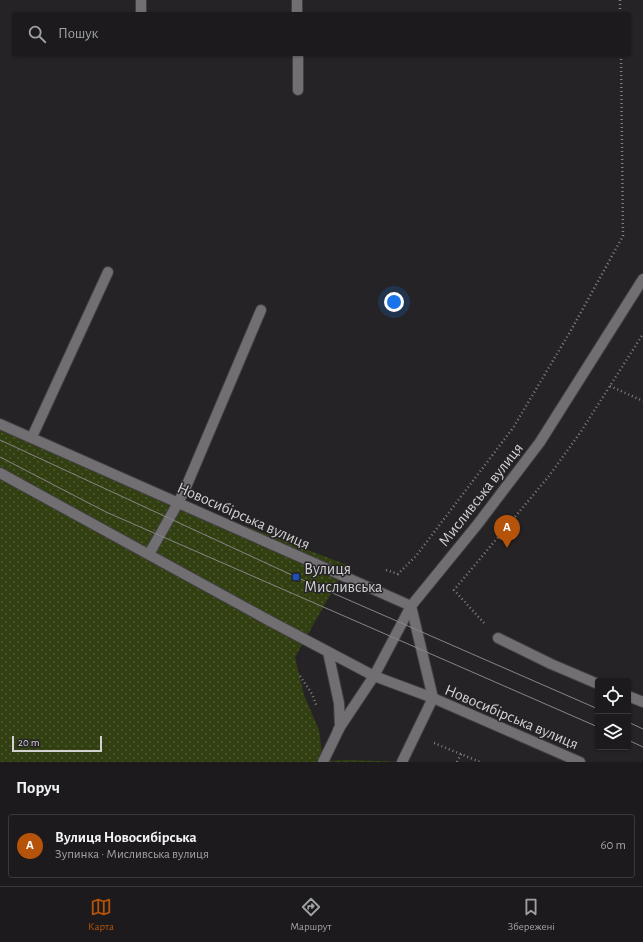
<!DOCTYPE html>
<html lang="uk">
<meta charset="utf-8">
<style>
:root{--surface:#1c1a1c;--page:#292729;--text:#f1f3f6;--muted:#a0a1a3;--line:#3a383b;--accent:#b45309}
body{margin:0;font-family:"Alegreya Sans",sans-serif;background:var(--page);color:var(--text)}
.controls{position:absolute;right:12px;bottom:12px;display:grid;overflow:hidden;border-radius:4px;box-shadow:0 1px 3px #0004}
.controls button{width:36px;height:36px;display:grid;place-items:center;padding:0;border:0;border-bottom:1px solid var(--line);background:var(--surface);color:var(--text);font:20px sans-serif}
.scale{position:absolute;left:12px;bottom:10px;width:90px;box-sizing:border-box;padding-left:4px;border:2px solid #d2d1d2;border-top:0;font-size:11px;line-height:14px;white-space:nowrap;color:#d2d1d2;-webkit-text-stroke:3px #252326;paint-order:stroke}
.you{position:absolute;left:394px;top:302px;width:14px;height:14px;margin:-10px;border:3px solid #fff;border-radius:50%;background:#1a73e8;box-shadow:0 0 0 6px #1a73e833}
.badge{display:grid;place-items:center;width:26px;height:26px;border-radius:50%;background:var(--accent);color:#fff;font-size:13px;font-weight:700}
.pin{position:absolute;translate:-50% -33px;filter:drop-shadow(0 1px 2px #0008)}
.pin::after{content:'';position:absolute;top:21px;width:14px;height:12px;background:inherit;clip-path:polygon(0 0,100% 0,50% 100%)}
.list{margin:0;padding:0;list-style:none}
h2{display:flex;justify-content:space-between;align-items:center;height:52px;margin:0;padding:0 16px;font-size:17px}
h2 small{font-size:13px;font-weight:400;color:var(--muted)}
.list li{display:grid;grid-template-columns:26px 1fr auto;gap:12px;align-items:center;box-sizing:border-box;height:64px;margin:0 8px 8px;padding:0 8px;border:1px solid var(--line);border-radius:4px}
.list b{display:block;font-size:15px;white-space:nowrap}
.list p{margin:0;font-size:13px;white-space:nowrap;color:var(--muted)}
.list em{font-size:13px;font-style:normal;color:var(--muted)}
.icon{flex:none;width:22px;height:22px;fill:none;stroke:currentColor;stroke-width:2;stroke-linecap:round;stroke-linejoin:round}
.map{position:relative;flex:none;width:643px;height:762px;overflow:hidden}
.search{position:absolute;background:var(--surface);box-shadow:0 1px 3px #0004;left:12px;right:12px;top:12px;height:44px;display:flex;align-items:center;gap:10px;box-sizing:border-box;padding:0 14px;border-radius:4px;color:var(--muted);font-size:15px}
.sheet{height:124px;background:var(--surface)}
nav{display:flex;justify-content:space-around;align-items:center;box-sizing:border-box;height:56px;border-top:1px solid var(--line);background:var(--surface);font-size:11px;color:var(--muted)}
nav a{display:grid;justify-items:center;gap:2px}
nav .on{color:var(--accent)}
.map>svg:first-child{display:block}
.grass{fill:url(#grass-dots)}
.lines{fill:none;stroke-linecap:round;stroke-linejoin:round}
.lane-casing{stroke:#413f42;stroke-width:12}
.street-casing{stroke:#413f42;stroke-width:12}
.secondary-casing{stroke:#413f42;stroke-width:12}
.path{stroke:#818082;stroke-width:2.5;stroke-dasharray:1 3;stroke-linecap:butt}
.lane{stroke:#726f72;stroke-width:10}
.street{stroke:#726f72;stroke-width:10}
.secondary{stroke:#726f72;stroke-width:10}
.tram{stroke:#868587;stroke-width:1}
.transit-dot{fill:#1a4fb4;stroke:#252326;stroke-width:1.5}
.labels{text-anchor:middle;stroke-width:3;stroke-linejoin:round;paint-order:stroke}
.street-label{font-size:16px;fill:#d2d1d2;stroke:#252326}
.poi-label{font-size:16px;fill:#d2d1d2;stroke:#252326;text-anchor:start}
</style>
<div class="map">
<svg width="643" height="762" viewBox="0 0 643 762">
<defs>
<pattern id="grass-dots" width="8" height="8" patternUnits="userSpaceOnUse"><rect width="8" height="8" fill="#313f11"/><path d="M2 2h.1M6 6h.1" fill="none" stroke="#4e5a33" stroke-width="1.8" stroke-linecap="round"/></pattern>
</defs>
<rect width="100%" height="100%" fill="#252326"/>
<path class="grass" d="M 0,424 L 175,499 L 347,565 L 295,657 L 304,695 L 319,730 L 323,761 L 349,760 L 406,762 L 0,762 Z"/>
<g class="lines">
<defs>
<g id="lane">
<path d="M 141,0 L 141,14"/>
<path d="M 297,0 L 297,14"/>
<path d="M 298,54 L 298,90"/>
<path d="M 32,437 L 108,272"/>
<path d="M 178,503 L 186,487 L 261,310"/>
</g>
<g id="street">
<path d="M 498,638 L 551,664 L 598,684"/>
<path d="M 628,696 L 643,702"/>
</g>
<g id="secondary">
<path d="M 0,424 L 411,606"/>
<path d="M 0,473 L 268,620 L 374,676 L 433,698 L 580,762"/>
<path d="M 149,554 L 178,503"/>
<path d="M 411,606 L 433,698"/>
<path d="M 338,730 L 374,676 L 411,606 L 477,525 L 540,442 L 643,279"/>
<path d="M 323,762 L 340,727 L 339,703 L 328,652"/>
<path d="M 402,762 L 433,698"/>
</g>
</defs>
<use href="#lane" class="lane-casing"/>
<use href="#street" class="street-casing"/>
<use href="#secondary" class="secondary-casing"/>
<g class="path">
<path d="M 620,0 L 620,14"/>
<path d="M 610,386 L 643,401"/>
<path d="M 386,570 L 398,574 L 416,556 L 513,428 L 570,332 L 623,236 L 621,54"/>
<path d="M 484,623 L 454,590 L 549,476 L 580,433 L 643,334"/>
<path d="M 300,676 L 312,694 L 317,707"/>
<path d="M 434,743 L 480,762"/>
<path d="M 457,762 L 461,754"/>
</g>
<use href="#lane" class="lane"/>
<use href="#street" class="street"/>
<use href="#secondary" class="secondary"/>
<g class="tram">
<path d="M 0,440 L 296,577 L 598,709"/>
<path d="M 0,457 L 106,512 L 598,727"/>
<path d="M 628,722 L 643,729"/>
<path d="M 628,740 L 643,747"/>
</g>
</g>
<rect class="transit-dot" x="292" y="573" width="8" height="8" rx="2"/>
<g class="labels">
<g class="street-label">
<text transform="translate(480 494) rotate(-52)" y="6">Мисливська вулиця</text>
<text transform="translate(244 515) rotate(24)" y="6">Новосибірська вулиця</text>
<text transform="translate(512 716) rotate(23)" y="6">Новосибірська вулиця</text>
</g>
<g class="poi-label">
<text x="304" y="574">Вулиця<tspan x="304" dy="18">Мисливська</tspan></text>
</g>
</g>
</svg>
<div class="controls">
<button><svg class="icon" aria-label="locate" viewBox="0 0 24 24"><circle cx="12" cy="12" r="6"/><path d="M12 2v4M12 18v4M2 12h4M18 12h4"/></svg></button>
<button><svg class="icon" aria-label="layers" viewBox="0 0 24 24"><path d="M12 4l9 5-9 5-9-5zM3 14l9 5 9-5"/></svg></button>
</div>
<div class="scale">20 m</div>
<div class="you"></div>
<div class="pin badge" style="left:507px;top:548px">A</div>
<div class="search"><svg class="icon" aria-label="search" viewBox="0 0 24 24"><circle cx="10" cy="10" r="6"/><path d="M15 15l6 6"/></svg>Пошук</div>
</div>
<section class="sheet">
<h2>Поруч<small></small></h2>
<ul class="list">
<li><span class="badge">A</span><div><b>Вулиця Новосибірська</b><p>Зупинка · Мисливська вулиця</p></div><em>60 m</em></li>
</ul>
</section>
<nav>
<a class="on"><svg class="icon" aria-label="map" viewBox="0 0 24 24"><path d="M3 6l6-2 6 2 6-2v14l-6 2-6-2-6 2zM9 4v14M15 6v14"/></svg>Карта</a>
<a><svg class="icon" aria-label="directions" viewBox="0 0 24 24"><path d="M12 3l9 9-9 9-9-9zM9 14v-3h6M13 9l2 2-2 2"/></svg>Маршрут</a>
<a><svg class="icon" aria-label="saved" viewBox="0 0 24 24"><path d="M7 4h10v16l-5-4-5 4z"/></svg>Збережені</a>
</nav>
